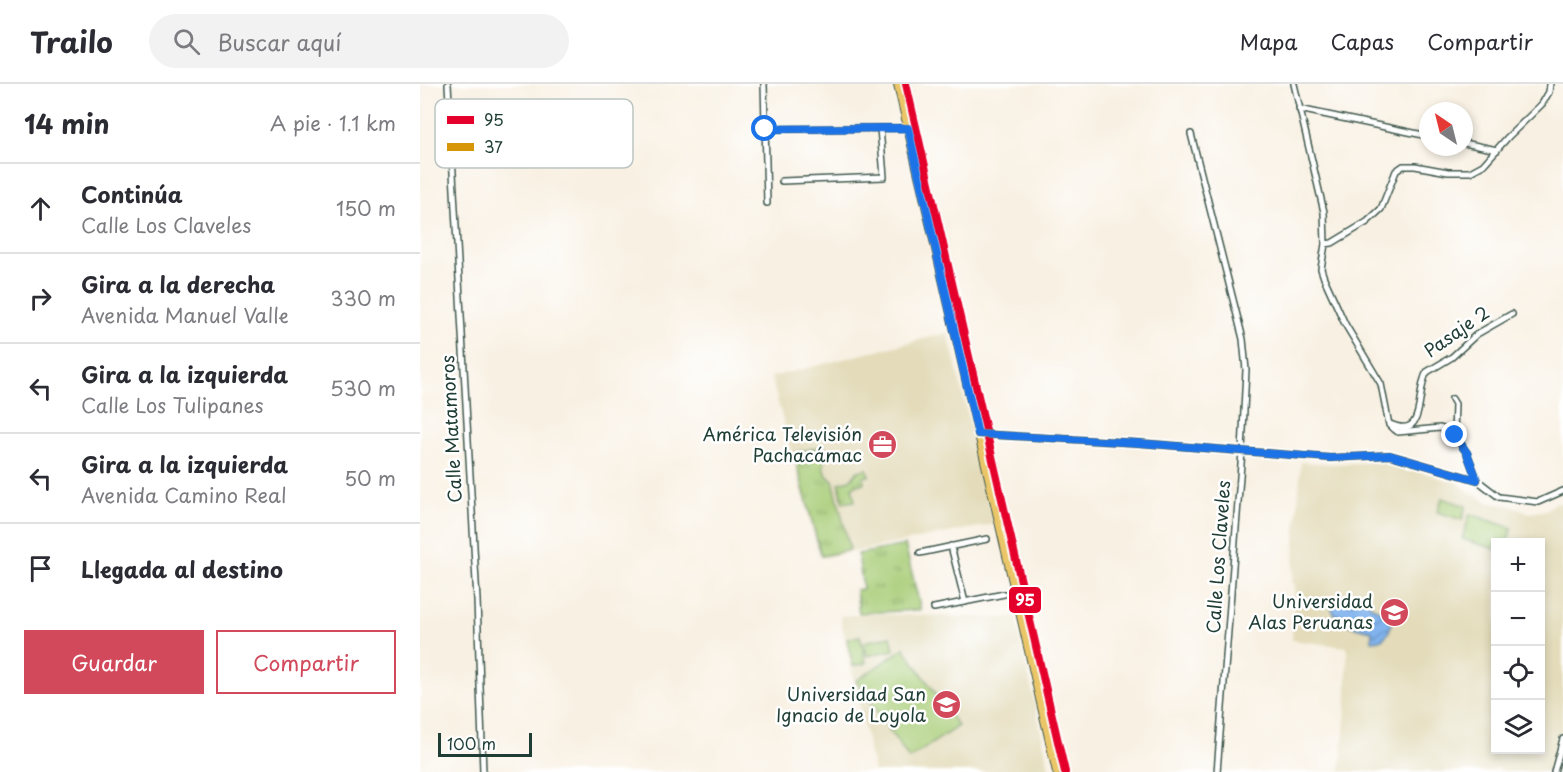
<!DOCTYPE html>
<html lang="es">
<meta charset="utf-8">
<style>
:root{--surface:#fff;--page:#f2f2f3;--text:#2b2b33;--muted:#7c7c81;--line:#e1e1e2;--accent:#d1495b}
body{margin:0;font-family:"Playpen Sans",sans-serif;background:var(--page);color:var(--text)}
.controls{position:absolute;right:18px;bottom:18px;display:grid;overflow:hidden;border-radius:0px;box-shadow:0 3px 9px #0003}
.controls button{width:54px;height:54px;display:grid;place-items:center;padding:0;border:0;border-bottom:2px solid var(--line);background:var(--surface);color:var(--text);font:30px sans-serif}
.compass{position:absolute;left:999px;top:18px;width:54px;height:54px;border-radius:50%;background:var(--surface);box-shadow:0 3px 9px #0003;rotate:325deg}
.scale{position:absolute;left:18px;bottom:15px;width:94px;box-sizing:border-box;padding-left:6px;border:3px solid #1f3d34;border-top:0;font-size:16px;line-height:21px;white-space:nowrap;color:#1f3d34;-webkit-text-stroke:4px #fff;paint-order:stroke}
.stop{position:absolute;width:18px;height:18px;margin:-14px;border:4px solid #1a73e8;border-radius:50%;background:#fff}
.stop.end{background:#1a73e8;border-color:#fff;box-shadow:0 2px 6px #0008}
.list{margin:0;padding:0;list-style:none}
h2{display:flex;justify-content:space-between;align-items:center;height:78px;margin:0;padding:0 24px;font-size:26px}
h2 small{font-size:20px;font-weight:400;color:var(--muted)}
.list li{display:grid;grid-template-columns:39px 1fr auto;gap:18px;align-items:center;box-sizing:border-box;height:90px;padding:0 24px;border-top:2px solid var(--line)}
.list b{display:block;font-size:22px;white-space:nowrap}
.list p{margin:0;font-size:20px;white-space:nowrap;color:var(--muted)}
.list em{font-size:20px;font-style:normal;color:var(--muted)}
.actions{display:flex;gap:12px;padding:18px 24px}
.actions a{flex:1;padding:14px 0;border:2px solid var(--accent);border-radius:0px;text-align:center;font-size:21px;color:var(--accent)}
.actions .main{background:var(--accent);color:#fff}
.icon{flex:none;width:33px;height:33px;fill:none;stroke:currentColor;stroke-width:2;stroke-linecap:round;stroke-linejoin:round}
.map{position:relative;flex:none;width:1143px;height:688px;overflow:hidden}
header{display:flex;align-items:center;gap:36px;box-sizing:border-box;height:84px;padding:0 30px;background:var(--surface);border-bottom:2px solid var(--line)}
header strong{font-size:28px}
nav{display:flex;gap:33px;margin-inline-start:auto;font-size:21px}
.search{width:420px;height:54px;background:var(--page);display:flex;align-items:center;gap:15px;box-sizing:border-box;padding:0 21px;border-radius:33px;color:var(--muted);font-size:22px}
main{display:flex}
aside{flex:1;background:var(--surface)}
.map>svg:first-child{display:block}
.built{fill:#e3dbba;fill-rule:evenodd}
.grass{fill:url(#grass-tufts);stroke:#638455;stroke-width:1.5}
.green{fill:#a7cc76;stroke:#638455;stroke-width:1.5}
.water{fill:url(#water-waves);stroke:#507891;stroke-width:1.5}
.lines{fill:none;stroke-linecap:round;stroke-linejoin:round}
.street-casing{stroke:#40584e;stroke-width:8}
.secondary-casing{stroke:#40584e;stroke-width:10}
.primary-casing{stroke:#40584e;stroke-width:10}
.street{stroke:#fff;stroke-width:5}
.secondary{stroke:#f7e8c3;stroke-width:7}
.primary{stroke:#ebc669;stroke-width:8}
.bus-1-casing{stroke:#fff;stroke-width:12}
.bus-2-casing{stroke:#fff;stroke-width:12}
.bus-1{stroke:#e4002b;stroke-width:8}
.bus-2{stroke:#d79608;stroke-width:8}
.route{stroke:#1a73e8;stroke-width:8}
.labels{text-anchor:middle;stroke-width:5;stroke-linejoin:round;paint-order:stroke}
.street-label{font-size:18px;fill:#1f3d34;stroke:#fff}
.poi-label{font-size:18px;fill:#1f3d34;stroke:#fff;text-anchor:end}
.key{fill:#fff;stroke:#bcc5c2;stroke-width:1.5}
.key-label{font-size:16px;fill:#1f3d34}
.line-badge{stroke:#fff;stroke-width:2}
.badge-label{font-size:16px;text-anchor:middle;font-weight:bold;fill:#fff}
</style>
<header>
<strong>Trailo</strong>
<div class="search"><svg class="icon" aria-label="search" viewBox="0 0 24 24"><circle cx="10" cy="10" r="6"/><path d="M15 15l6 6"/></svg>Buscar aquí</div>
<nav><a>Mapa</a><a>Capas</a><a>Compartir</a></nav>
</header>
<main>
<aside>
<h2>14 min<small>A pie · 1.1 km</small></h2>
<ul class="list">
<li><svg class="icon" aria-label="ahead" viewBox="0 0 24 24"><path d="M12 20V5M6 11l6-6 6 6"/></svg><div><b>Continúa</b><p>Calle Los Claveles</p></div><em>150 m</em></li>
<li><svg class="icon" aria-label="right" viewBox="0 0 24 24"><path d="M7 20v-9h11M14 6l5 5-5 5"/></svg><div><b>Gira a la derecha</b><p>Avenida Manuel Valle</p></div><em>330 m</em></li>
<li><svg class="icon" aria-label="left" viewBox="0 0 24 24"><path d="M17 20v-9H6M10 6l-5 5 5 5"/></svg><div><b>Gira a la izquierda</b><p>Calle Los Tulipanes</p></div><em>530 m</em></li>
<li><svg class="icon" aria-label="left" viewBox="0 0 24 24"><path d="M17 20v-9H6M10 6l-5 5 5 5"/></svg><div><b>Gira a la izquierda</b><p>Avenida Camino Real</p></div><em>50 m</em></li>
<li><svg class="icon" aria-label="arrive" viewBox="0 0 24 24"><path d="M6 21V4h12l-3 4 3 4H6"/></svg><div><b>Llegada al destino</b></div></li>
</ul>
<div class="actions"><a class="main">Guardar</a><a>Compartir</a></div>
</aside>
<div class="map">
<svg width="1143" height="688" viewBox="0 0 1143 688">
<defs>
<pattern id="grass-tufts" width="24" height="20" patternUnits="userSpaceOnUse" patternTransform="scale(1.5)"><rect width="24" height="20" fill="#a7cc76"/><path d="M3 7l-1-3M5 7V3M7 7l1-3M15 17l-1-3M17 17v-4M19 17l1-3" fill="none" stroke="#87a762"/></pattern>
<pattern id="water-waves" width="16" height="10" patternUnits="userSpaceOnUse" patternTransform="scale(1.5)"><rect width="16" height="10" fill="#81b3ee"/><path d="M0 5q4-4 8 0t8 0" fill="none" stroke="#6993c2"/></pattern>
</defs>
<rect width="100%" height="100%" fill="#fff"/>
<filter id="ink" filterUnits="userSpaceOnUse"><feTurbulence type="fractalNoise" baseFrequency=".0167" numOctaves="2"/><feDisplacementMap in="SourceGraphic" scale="12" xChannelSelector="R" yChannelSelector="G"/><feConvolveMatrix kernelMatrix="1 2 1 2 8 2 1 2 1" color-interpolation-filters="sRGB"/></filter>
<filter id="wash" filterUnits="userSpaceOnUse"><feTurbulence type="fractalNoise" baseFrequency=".008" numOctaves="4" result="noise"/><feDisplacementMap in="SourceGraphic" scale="24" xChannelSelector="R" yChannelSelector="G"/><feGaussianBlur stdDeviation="1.35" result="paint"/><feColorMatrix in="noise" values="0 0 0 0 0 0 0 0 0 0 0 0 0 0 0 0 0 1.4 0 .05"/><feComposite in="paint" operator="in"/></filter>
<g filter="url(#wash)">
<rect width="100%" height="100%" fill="#f8f0e2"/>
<g class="built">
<path d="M 528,249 L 574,440 L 401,474 L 351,293 Z"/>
<path d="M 881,378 L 914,380 L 962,378 L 971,379 L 1037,399 L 1069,419 L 1093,422 L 1110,429 L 1126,426 L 1135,419 L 1143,419 L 1143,649 L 1130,688 L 1089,688 L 1077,684 L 1068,688 L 920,688 L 927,615 L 927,563 L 872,556 L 875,500 L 872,499 ZM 1076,458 L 1120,458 L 1120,666 L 1076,666 Z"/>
<path d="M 449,530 L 596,534 L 630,688 L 454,688 L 420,532 Z"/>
</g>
<g class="grass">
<path d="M 404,362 L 407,373 C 401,382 403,391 413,396 L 430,466 L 401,472 L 374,369 Z"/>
<path d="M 447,385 L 449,392 L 443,393 L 444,399 L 432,403 L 435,417 L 423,419 L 419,399 L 430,396 L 438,387 Z"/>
<path d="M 485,461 L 501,526 L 439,529 L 436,506 L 443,505 L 438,470 Z"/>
</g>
<g class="green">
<path d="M 1022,414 L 1046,422 L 1042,436 L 1017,428 Z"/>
<path d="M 1050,430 L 1092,444 L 1087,458 L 1076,458 L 1075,465 L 1042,455 Z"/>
<path d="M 440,552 L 446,579 L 433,582 L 427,555 Z"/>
<path d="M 471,552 L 474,566 L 447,572 L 444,558 Z"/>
<path d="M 484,564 L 538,642 L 489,675 L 436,597 Z"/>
</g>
<path class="water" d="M 916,512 L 948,516 L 951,522 L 970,533 C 973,546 966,557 952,557 L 952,547 C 935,542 917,543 911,522 L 912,515 Z"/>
</g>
<g filter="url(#ink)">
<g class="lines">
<defs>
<g id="street">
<path d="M 28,0 L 57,516 L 63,688"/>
<path d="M 344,0 L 347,119"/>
<path d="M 874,0 L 904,128 L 905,160 L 901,185 L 904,194 L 925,240 L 961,300 L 969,341 L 978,348 L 1020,344 L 1032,348 L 1047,369 L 1057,396 L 1079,413 L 1118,418 L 1143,407"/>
<path d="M 879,25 L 1008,52"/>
<path d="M 345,45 L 488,44"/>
<path d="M 771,50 L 823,255 L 826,286 L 822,367 L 797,688"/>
<path d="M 1044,59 L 1077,66"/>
<path d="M 362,97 L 464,93 L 460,44"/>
<path d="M 905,160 L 912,159 L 947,138 L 961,125 L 976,87 L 983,82 L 995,82 L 1028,88 L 1050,88 L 1063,81 L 1088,53 L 1122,20 L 1129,8 L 1130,0"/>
<path d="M 1032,315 L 1035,320 L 1034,350"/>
<path d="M 970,340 C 1008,357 995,306 1007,288 L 1032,273 L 1057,250 L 1092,230"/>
<path d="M 531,462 L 545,518"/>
<path d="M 500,469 L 567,455"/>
<path d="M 514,524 L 584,510"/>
<path d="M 1134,688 L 1143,655"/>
</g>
<path id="secondary" d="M 564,350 L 719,359 L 910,374 L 970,371 L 1057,396"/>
<g id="primary">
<path d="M 478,0 L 637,688"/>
<path d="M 486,0 L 645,688"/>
</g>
</defs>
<use href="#street" class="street-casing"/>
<use href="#secondary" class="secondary-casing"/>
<use href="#primary" class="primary-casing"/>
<use href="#street" class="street"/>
<use href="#secondary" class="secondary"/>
<use href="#primary" class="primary"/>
<defs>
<path id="bus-1" d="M 486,0 L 645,688"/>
<path id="bus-2" d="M 558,350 L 719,359 L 910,374 L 970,371 L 1057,396"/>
</defs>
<use href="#bus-1" class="bus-1-casing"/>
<use href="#bus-2" class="bus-2-casing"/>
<use href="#bus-1" class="bus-1"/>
<use href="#bus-2" class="bus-2"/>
</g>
</g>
<g class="lines" filter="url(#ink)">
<path class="route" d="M 345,45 L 488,44 L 558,350 L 719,359 L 910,374 L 970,371 L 1057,396 L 1047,369 L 1035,351"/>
</g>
<defs>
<symbol id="office-disc" viewBox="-11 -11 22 22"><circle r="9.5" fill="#d1495b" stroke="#fff"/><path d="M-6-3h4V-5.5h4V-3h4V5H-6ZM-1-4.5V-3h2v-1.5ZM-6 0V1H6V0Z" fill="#fff"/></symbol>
<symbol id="university-disc" viewBox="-11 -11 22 22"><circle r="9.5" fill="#d1495b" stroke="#fff"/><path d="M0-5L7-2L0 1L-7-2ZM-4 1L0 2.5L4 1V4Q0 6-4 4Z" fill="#fff"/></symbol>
</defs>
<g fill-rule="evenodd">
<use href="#office-disc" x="446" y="344" width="33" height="33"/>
<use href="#university-disc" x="958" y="512" width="33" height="33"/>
<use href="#university-disc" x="510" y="604" width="33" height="33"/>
</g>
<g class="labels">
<g class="street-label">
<text transform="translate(1037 248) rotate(-35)" y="6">Pasaje 2</text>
<text transform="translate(32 345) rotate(-93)" y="6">Calle Matamoros</text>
<text transform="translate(799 473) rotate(-86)" y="6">Calle Los Claveles</text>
</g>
<g class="poi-label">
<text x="442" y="357">América Televisión<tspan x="442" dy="21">Pachacámac</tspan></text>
<text x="953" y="524">Universidad<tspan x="953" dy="21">Alas Peruanas</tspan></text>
<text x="506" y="617">Universidad San<tspan x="506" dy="21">Ignacio de Loyola</tspan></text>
</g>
</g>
<rect x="15" y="15" width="198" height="69" rx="9" class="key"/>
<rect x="27" y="32" width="27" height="8" fill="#e4002b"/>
<rect x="27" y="59" width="27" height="8" fill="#d79608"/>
<g class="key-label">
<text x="64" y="42">95</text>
<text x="64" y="69">37</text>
</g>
<rect class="line-badge" x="588" y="502" width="34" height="28" rx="6" fill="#e4002b"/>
<g class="badge-label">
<text x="605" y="522">95</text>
</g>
</svg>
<div class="controls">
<button>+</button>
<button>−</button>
<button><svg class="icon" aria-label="locate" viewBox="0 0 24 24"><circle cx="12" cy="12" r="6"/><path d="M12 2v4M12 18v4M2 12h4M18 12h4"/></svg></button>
<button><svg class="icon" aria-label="layers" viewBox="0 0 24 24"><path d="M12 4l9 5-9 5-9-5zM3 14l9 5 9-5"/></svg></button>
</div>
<svg class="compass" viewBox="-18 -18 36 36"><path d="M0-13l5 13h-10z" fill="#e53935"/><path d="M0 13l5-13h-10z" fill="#7c7c81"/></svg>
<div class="scale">100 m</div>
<div class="stop" style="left:345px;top:45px"></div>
<div class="stop end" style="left:1035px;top:351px"></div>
</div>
</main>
